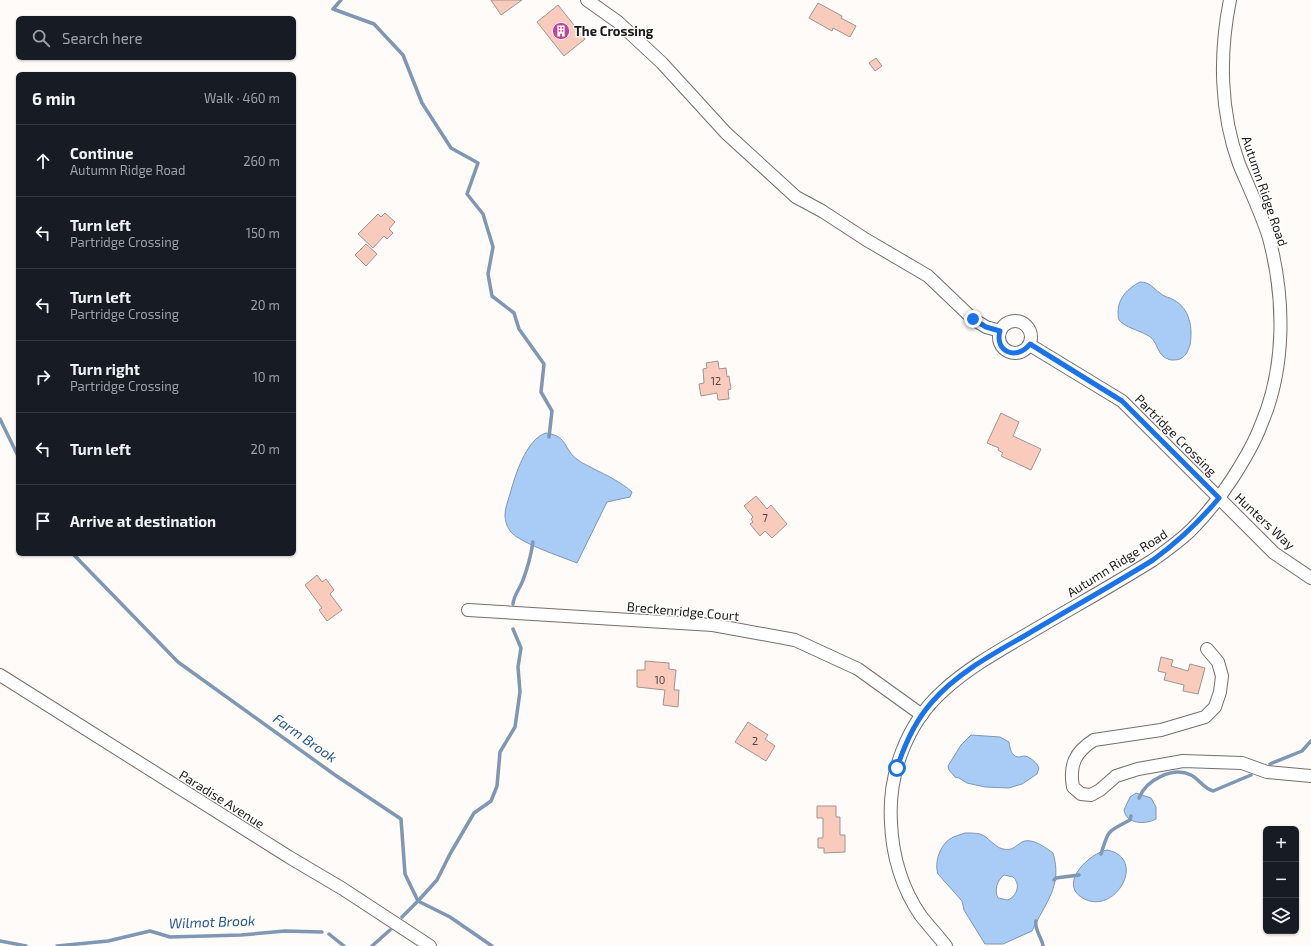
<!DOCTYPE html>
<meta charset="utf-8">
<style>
:root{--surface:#171b24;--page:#242831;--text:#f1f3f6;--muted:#9ea1a6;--line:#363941}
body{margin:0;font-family:"Exo 2",sans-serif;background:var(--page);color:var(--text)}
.controls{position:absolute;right:12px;bottom:12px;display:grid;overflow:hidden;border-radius:6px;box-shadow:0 1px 3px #0004}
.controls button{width:36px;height:36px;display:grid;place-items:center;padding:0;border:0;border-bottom:1px solid var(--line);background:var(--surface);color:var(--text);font:20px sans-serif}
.stop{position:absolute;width:12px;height:12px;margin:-9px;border:3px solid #1a73e8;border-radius:50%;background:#fff}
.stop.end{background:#1a73e8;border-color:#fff;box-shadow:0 1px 4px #0008}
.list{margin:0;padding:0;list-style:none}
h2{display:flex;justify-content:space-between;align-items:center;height:52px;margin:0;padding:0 16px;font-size:17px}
h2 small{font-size:13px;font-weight:400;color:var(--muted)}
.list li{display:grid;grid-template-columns:26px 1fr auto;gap:12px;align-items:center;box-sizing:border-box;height:72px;padding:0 16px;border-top:1px solid var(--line)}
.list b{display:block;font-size:15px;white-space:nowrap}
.list p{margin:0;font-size:13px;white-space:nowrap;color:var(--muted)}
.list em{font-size:13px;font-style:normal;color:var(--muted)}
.icon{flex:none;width:22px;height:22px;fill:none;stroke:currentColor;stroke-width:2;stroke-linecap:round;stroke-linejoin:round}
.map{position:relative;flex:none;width:1311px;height:946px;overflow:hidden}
.search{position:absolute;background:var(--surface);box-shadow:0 1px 3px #0004;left:16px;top:16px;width:280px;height:44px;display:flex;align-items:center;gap:10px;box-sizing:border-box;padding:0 14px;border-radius:6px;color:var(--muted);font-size:15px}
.panel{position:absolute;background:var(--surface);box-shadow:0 1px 3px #0004;left:16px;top:72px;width:280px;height:484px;border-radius:6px}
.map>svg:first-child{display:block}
.water{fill:#a8ccf5;stroke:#7e97b3;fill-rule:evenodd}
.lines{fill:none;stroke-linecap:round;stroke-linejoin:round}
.stream{stroke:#7e97b3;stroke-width:3.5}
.building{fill:#f9cbbd;stroke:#9d9593}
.minor-casing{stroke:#756f6b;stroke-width:14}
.minor{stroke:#fff;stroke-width:12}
.route{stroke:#1a73e8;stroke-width:5}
.labels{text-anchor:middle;stroke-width:3;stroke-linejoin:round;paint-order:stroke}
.number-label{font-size:11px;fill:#534641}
.poi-label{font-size:13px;font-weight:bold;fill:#1c1a18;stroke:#fff;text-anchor:start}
.street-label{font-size:13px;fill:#1c1a18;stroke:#fff}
.water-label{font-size:14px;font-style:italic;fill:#27578b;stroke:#fff}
</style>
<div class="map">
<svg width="1311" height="946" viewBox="0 0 1311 946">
<rect width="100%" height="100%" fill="#fffbf8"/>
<g class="water">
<path d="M 1140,282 C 1150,282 1153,288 1160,293 C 1164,297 1169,297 1174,300 C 1190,309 1193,328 1190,345 C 1188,351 1186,356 1180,359 C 1177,360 1174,360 1171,360 C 1156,357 1159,342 1149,336 C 1141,331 1130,329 1122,323 C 1118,320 1118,317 1118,312 C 1118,298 1128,288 1140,282 Z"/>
<path d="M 546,433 C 569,436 563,450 578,460 C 583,464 589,466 594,469 C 608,476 621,482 632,492 L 630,497 L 607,502 L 577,563 C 562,557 520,543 511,532 C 507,527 505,521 505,515 C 505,508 508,501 510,494 C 515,476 526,439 546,433 Z"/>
<path d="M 971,735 L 1000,737 L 1009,742 C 1010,748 1011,756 1018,757 C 1021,757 1023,756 1025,756 C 1030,757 1037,763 1039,768 L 1037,774 L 1022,784 L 1009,788 L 985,787 L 967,783 L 959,778 L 955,777 L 949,770 L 948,766 L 961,745 Z"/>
<path d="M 1136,793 L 1151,798 L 1156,807 L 1156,819 C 1145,825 1126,824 1124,810 L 1130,797 Z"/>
<path d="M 965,833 C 970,833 976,833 980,834 C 989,837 994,847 1003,849 C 1013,851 1015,846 1022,842 C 1032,837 1046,848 1053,853 C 1063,886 1045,903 1032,931 L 1003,944 L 985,944 L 964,910 L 962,901 L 938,874 C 934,863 940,845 950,839 C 954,836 960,835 965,833 ZM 1004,875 L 1013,877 C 1021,884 1017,896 1008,900 L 998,898 C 994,891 997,880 1004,875 Z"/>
<path d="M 1107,850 C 1149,858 1114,919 1081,897 C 1059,882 1090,853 1107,850 Z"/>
</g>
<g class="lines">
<g class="stream">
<path d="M 341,0 L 333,9 L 374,24 L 403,55 L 422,103 L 451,148 L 478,163 L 467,194 L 483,214 L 493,247 L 488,274 L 492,296 L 514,313 L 519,329 L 544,364 L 541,392 L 552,411 L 549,437"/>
<path d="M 0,419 L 18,456"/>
<path d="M 73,554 L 178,662 L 335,775 L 401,819 L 405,874 L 418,901 L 450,917 L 492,946"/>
<path d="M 513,604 C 514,594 520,589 523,580 C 528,567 531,555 533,542"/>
<path d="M 1270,764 L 1302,751 L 1311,741"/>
<path d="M 1139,798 C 1146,780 1173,766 1191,775 C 1199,779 1204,789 1213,791 L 1251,775"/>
<path d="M 1101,854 C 1109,829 1106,833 1130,820 L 1131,816"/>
<path d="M 1054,880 L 1056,878 L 1079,875"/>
<path d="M 402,917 L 418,901 L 437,880 L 450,854 L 474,813 L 491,801 L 497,786 L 500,752 L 515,727 L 520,692 L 518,667 L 521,648 L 513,629"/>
<path d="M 1036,921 C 1034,930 1042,937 1043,946"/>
<path d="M 329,934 L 344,946"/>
<path d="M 0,941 L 26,946"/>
<path d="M 57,946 L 108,941 L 150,931 L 170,937 L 241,935 L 285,931 L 322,932"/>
<path d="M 372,946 L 390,930"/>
</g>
</g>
<g class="building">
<path d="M 491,0 L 522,0 L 501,15 Z"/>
<path d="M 818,3 L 842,16 L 841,18 L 856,26 L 850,37 L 833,28 L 832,31 L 809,18 Z"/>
<path d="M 558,5 L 585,39 L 564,56 L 537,22 Z"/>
<path d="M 876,58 L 882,66 L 875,71 L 869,63 Z"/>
<path d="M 385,213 L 395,222 L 389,229 L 393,233 L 387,239 L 384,236 L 373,248 L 358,234 L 378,214 L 381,217 Z"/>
<path d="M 366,244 L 377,254 L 366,266 L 355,255 Z"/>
<path d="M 718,361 L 719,369 L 726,368 L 727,377 L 729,376 L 731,389 L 728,390 L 729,399 L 718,400 L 717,393 L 701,396 L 699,384 L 704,383 L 703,369 L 707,368 L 706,363 Z"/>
<path d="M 1001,413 L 1019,422 L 1013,436 L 1041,449 L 1031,470 L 1001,456 L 1003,453 L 998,450 L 999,448 L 987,443 Z"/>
<path d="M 756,496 L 767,509 L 771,505 L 787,524 L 772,538 L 765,531 L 760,536 L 750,524 L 753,522 L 751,519 L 753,517 L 744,506 Z"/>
<path d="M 317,575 L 322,582 L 326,579 L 334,590 L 330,594 L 342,610 L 327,621 L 319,610 L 322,608 L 305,585 Z"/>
<path d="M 1161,657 L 1173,660 L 1171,666 L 1188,671 L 1190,664 L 1205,668 L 1198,694 L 1183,691 L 1184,685 L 1164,680 L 1166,673 L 1158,671 Z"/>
<path d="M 645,661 L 669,663 L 669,669 L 676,670 L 674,690 L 679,690 L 678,707 L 663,705 L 665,690 L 637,687 L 637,670 L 645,670 Z"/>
<path d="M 748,722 L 768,735 L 765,739 L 775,746 L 766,761 L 735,742 Z"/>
<path d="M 817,806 L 836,806 L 836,817 L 840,817 L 840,835 L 845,835 L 845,852 L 824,853 L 824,848 L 818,848 L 818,838 L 823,838 L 823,818 L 817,818 Z"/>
</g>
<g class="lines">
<defs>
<g id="minor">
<path d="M 587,0 L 618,22 L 662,63 L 726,133 L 796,197 L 822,211 L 865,239 L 928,276 L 973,319 L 986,327 L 1000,331"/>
<circle cx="1015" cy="337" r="16"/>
<path d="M 1030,345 L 1122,401 L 1274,553 L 1311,578"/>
<path d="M 468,610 L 713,625 L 795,640 L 858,669 L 922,715"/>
<path d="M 1207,649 L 1218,662 L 1222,676 L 1220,692 L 1215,707 L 1205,717 L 1161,730 L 1094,740 C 1075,752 1069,765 1073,787 L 1081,794 L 1091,795 L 1100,790 L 1116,776 L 1138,769 L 1183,761 L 1242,763 L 1267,772 L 1311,776"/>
<path d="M 0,675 L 289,857 L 343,889 L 430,946"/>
<path d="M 946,946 C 938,936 929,926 921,916 C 902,889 892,855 891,822 C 888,774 907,723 943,691 C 970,666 1004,648 1036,629 C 1075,606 1115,584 1153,560 C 1167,550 1180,541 1192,529 C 1207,514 1220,497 1232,479 C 1243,462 1254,444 1261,425 C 1286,367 1285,298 1269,238 C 1261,212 1249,188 1239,164 C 1220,112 1219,54 1230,0"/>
</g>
</defs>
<use href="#minor" class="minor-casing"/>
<use href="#minor" class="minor"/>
</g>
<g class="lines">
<path class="route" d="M 897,768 C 905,743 915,721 932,702 C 957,673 993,654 1026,635 C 1068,610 1111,586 1153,560 C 1179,541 1199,522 1219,498 L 1122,401 L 1030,344 C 1017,361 994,352 1000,331 L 986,327 L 973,319"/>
</g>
<defs>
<symbol id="building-disc" viewBox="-11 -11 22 22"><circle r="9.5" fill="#c04596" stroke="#fff"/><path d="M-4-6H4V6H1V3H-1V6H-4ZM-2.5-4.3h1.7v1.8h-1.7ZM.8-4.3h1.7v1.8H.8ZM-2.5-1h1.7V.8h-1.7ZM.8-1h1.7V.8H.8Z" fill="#fff"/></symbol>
</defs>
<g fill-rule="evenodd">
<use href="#building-disc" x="551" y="21" width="20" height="20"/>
</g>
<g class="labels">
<g class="number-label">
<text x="716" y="385">12</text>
<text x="765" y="522">7</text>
<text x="660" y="684">10</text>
<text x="755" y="745">2</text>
</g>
<g class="poi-label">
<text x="574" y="36">The Crossing</text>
</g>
<g class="street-label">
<text transform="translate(1265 191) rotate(71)" y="5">Autumn Ridge Road</text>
<text transform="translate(1176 435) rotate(45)" y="5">Partridge Crossing</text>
<text transform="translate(1265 521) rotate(43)" y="5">Hunters Way</text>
<text transform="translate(1117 563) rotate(-32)" y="5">Autumn Ridge Road</text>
<text transform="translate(683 611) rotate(5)" y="5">Breckenridge Court</text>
<text transform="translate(222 799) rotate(32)" y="5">Paradise Avenue</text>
</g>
<g class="water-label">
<text transform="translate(305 738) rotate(35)" y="5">Farm Brook</text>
<text transform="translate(212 922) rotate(-2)" y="5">Wilmot Brook</text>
</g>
</g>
</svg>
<div class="controls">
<button>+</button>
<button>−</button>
<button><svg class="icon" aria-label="layers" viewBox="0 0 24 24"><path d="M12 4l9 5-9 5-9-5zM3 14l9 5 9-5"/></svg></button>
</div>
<div class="stop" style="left:897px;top:768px"></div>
<div class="stop end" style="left:973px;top:319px"></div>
<div class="search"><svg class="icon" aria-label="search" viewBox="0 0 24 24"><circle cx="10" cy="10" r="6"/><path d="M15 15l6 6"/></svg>Search here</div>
<section class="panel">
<h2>6 min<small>Walk · 460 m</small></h2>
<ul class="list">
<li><svg class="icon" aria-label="ahead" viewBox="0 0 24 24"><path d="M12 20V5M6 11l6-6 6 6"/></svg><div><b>Continue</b><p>Autumn Ridge Road</p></div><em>260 m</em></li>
<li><svg class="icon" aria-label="left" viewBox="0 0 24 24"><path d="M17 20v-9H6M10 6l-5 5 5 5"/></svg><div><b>Turn left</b><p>Partridge Crossing</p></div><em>150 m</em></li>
<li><svg class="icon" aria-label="left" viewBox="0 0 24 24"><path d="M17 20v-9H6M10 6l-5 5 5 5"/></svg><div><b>Turn left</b><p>Partridge Crossing</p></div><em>20 m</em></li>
<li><svg class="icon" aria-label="right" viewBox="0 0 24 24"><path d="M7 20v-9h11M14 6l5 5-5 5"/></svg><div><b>Turn right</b><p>Partridge Crossing</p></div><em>10 m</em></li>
<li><svg class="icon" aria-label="left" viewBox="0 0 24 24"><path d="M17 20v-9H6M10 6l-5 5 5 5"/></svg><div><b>Turn left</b></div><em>20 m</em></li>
<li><svg class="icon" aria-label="arrive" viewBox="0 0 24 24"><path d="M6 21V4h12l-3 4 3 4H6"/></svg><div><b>Arrive at destination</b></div></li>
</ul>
</section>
</div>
